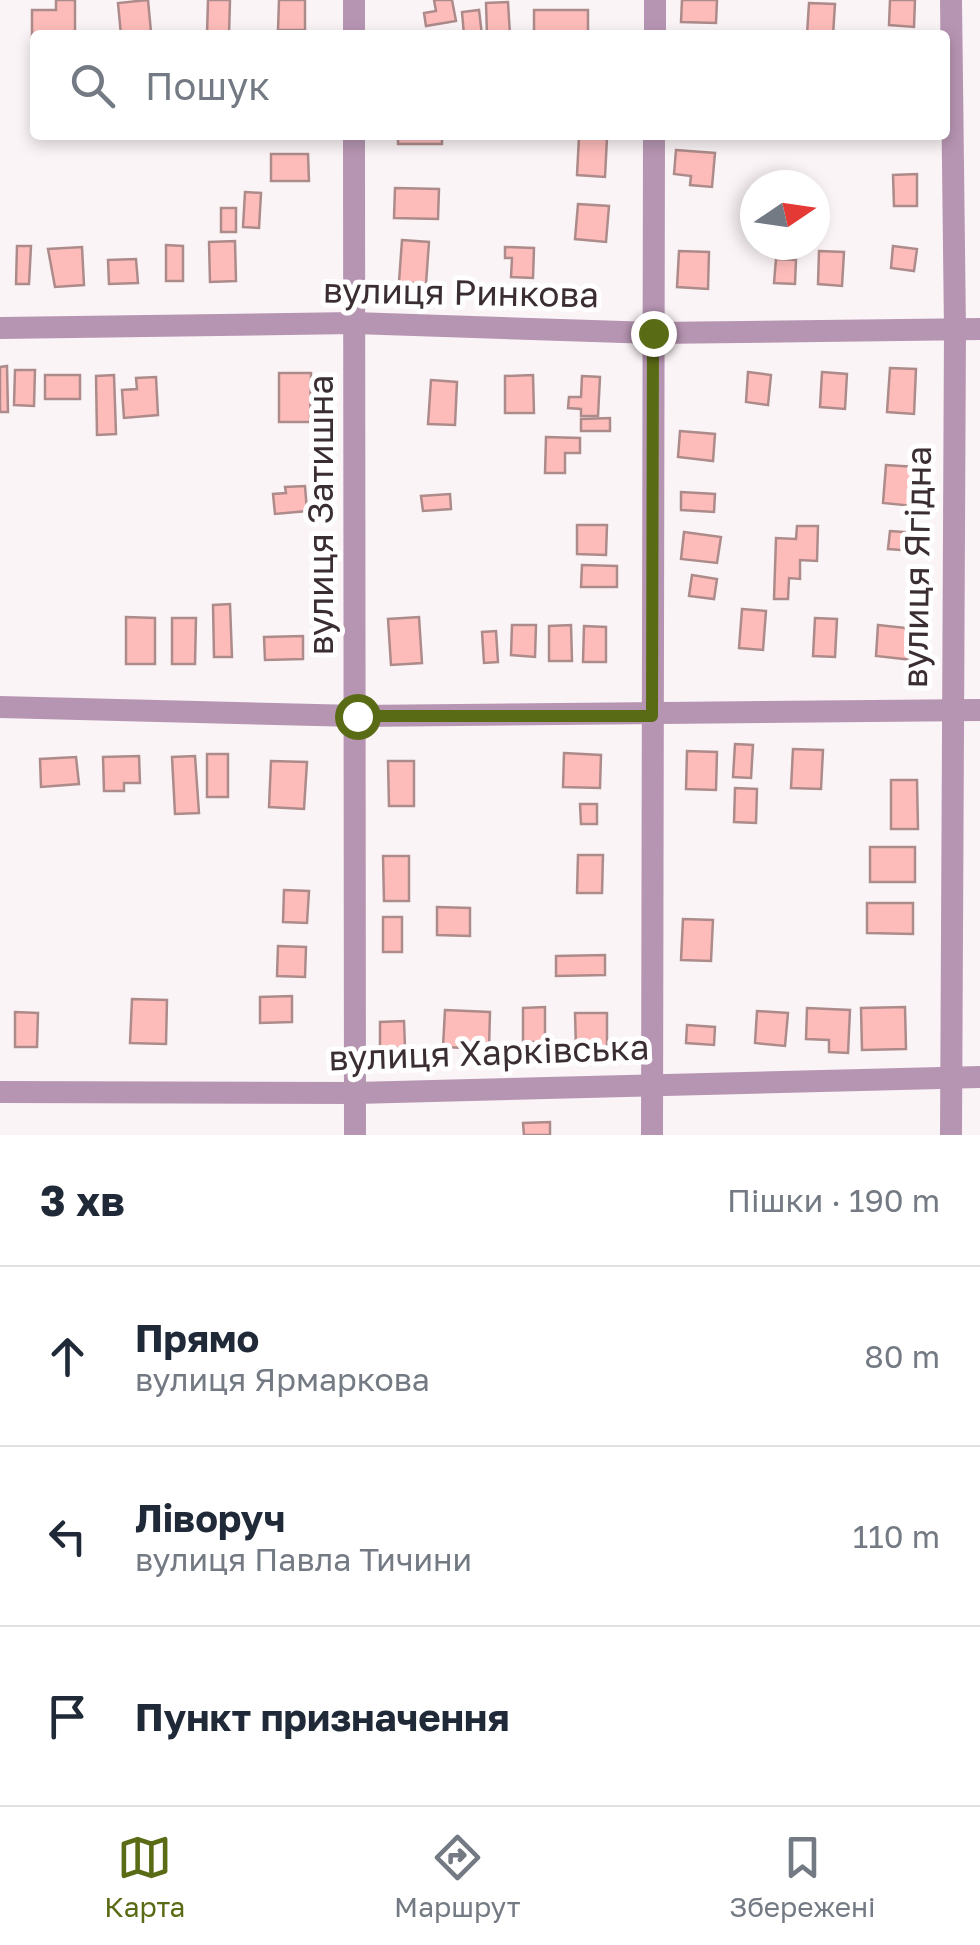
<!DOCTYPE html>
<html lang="uk">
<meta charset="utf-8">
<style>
:root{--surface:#fff;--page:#f6f6f7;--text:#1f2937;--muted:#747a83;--line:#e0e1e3;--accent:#5a6b16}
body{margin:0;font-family:"Golos Text",sans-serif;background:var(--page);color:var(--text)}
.compass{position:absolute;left:740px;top:170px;width:90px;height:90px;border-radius:50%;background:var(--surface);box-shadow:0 5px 15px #0003;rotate:77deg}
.stop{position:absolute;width:30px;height:30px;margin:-22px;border:8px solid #5a6b16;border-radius:50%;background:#fff}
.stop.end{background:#5a6b16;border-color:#fff;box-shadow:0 2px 10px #0008}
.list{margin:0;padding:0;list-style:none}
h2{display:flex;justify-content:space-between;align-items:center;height:130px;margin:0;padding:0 40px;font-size:42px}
h2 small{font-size:32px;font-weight:400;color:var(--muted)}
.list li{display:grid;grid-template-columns:65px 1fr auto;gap:30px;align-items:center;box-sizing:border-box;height:180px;padding:0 40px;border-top:2px solid var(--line)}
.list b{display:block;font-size:38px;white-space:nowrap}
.list p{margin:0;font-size:32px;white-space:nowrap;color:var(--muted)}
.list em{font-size:32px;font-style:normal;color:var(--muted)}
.icon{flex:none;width:55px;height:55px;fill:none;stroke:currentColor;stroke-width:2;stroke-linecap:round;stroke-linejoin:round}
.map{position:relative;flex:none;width:980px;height:1135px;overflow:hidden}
.search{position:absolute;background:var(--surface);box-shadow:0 5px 15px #0003;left:30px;right:30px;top:30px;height:110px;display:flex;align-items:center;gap:25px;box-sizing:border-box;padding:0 35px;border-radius:10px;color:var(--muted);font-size:38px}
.sheet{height:670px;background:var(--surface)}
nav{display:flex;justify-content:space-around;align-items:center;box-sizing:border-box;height:140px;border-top:2px solid var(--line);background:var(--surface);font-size:28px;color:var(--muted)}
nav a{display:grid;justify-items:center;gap:5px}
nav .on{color:var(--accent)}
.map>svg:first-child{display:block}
.building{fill:#fdbcba;stroke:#ad8b8a;stroke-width:2.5}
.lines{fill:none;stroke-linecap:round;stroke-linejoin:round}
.minor{stroke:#b695b2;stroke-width:22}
.route{stroke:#5a6b16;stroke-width:12}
.labels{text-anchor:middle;stroke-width:10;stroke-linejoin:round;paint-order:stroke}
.street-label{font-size:35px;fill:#3b2e33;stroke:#fff}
</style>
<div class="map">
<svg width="980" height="1135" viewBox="0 0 980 1135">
<rect width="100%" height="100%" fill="#fbf4f6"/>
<g class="building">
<path d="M 56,0 L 75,0 L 75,35 L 35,35 L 32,46 L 32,10 L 56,10 Z"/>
<path d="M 148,0 L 151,32 L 121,35 L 118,3 Z"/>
<path d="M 208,0 L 230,0 L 229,35 L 207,35 Z"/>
<path d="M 279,0 L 305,0 L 305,30 L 278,30 Z"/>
<path d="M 434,0 L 452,0 L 456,21 L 426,26 L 424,13 L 436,11 Z"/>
<path d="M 682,0 L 717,0 L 716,23 L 681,22 Z"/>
<path d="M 890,0 L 915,0 L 914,27 L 889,25 Z"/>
<path d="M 508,2 L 510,35 L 487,35 L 486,3 Z"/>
<path d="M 809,3 L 835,4 L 833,35 L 807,35 Z"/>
<path d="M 479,10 L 482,35 L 464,35 L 462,12 Z"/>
<rect x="534" y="10" width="54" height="25"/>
<rect x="398" y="135" width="44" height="9"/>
<path d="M 579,137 L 607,138 L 605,177 L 577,175 Z"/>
<path d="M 676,150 L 715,153 L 712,187 L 690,185 L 691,176 L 674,174 Z"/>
<path d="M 271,154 L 308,154 L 309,181 L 271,181 Z"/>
<path d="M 917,174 L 917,206 L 894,206 L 893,175 Z"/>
<path d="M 395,188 L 439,189 L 438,219 L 394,218 Z"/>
<path d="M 245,192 L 261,193 L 259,228 L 243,227 Z"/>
<path d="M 578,204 L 609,206 L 606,242 L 575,239 Z"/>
<rect x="221" y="208" width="15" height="24"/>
<path d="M 402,240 L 429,242 L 426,284 L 399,282 Z"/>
<path d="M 235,241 L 236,281 L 210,282 L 209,242 Z"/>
<path d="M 166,245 L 183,246 L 183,281 L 166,281 Z"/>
<path d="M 17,246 L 31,246 L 29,284 L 16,284 Z"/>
<path d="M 893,246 L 917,249 L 914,271 L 891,268 Z"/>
<path d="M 82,247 L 84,285 L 55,287 L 48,249 Z"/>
<path d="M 505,247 L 534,248 L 533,278 L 511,277 L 512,258 L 505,258 Z"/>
<path d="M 679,251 L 709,252 L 708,289 L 677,287 Z"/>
<path d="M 819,251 L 844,252 L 842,286 L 818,284 Z"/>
<path d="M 136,259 L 138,283 L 109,284 L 108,260 Z"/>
<path d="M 776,259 L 796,260 L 795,284 L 774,283 Z"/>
<path d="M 7,366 L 8,412 L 0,412 L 0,367 Z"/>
<path d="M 890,368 L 916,369 L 914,414 L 887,412 Z"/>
<path d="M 15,370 L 35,370 L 34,406 L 14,405 Z"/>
<path d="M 748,372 L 771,375 L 768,405 L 746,402 Z"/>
<path d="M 822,372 L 847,374 L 845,409 L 820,407 Z"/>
<path d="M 279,373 L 311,373 L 310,422 L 279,422 Z"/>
<rect x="45" y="375" width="35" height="24"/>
<path d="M 114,375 L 116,434 L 97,435 L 96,376 Z"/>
<path d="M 533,375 L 534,413 L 505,413 L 505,376 Z"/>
<path d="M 582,376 L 600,377 L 598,416 L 581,416 L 581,409 L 568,408 L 569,397 L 581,397 Z"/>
<path d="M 156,377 L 158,415 L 124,418 L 122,390 L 137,389 L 136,378 Z"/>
<path d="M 431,380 L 457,382 L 455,425 L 428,424 Z"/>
<path d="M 610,418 L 610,431 L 581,431 L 581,419 Z"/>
<path d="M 680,431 L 715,434 L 713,461 L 678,457 Z"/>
<path d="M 546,437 L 580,438 L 580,453 L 565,453 L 565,473 L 545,473 Z"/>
<path d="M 886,465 L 916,467 L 913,506 L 883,503 Z"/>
<path d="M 305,486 L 307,511 L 275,514 L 273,494 L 286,493 L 285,487 Z"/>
<path d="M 681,492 L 715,494 L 714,512 L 681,510 Z"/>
<path d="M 450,494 L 451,509 L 423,511 L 421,496 Z"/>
<path d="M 577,525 L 607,525 L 606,555 L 577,554 Z"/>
<path d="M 797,526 L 818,526 L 817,561 L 800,560 L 800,579 L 789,578 L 788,599 L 774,599 L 776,538 L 796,539 Z"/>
<path d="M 890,531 L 917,533 L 916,551 L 888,549 Z"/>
<path d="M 684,532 L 721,537 L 717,563 L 681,559 Z"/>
<path d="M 582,565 L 617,566 L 617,587 L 581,587 Z"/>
<path d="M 692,575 L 717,579 L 714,599 L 689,596 Z"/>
<path d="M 230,604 L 232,657 L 214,657 L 213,605 Z"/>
<path d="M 742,609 L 766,611 L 763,650 L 739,648 Z"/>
<path d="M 126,617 L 155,618 L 155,664 L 126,664 Z"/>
<path d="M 419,617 L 422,663 L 391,665 L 388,619 Z"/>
<path d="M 172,618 L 196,618 L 195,664 L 172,664 Z"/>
<path d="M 815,618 L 837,619 L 835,657 L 813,656 Z"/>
<path d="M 512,625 L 536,625 L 535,657 L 511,655 Z"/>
<path d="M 571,625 L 572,661 L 549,661 L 549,626 Z"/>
<path d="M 878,625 L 916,629 L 913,660 L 876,656 Z"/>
<path d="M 584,626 L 606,627 L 606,662 L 583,662 Z"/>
<path d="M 496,631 L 498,662 L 484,663 L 482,632 Z"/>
<path d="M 303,636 L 303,659 L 265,660 L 264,637 Z"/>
<path d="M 735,744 L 753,745 L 751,778 L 733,777 Z"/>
<path d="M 793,749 L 823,750 L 821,789 L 791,788 Z"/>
<path d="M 687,751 L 717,752 L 716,790 L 686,789 Z"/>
<path d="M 564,753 L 601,755 L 600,788 L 563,787 Z"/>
<rect x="207" y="754" width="21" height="43"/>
<path d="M 139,756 L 140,783 L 124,783 L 124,791 L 104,791 L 103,757 Z"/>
<path d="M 195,756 L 199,813 L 175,814 L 172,757 Z"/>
<path d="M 76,757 L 79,784 L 41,787 L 40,759 Z"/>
<path d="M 271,761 L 307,762 L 304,809 L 269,807 Z"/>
<path d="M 388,761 L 414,761 L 414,806 L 389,806 Z"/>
<path d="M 891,780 L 917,780 L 918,829 L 891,829 Z"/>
<path d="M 735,788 L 757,789 L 756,823 L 734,822 Z"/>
<path d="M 580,804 L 597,804 L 597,824 L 581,824 Z"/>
<rect x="870" y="847" width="45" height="35"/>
<path d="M 578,855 L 603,855 L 602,893 L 577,893 Z"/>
<path d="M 383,856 L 409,856 L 409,901 L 384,901 Z"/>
<path d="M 284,890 L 309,891 L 307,923 L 283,922 Z"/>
<path d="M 867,903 L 913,903 L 913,934 L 867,933 Z"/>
<path d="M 437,907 L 470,908 L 470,936 L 437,935 Z"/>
<rect x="383" y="917" width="19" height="35"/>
<path d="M 683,919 L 713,920 L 711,961 L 681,960 Z"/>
<path d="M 278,946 L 306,947 L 305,977 L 277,976 Z"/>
<path d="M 605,955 L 605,975 L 556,976 L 556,956 Z"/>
<path d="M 292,996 L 292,1022 L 260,1023 L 260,997 Z"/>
<path d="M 132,999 L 167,1000 L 166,1044 L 130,1043 Z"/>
<path d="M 545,1007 L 545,1042 L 523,1042 L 523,1008 Z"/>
<path d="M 905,1007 L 906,1049 L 862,1050 L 861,1008 Z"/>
<path d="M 807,1008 L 850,1010 L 848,1053 L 829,1052 L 829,1040 L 806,1039 Z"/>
<path d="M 445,1010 L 490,1012 L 489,1049 L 443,1047 Z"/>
<path d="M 757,1011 L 788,1013 L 785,1046 L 755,1043 Z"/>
<path d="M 15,1012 L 38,1013 L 37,1047 L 15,1047 Z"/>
<path d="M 575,1013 L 607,1013 L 607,1048 L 576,1049 Z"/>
<path d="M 404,1021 L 405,1048 L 380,1048 L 380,1022 Z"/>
<path d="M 687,1025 L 715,1027 L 714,1045 L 686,1043 Z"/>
<path d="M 550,1122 L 550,1135 L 524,1135 L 523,1123 Z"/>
</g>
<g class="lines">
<g class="minor">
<path d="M 354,0 L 354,35"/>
<path d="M 951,0 L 955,330 L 951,1135"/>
<path d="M 655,35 L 655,0"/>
<path d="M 354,135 L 355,1135"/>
<path d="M 0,328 L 354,323 L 653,333 L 980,329"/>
<path d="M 0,707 L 357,716 L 980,710"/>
<path d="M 0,1092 L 356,1093 L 980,1077"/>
<path d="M 652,1135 L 654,135"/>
</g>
</g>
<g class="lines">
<path class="route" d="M 357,716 L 652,716 L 653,333"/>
</g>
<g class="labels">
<g class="street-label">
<text transform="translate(461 293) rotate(1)" y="12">вулиця Ринкова</text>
<text transform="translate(321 515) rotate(-90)" y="12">вулиця Затишна</text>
<text transform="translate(917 567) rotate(-89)" y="12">вулиця Ягідна</text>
<text transform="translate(489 1053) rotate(-2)" y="12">вулиця Харківська</text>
</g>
</g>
</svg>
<svg class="compass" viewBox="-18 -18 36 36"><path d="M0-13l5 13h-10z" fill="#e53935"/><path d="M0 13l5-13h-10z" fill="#747a83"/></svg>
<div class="stop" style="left:357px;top:716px"></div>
<div class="stop end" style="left:653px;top:333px"></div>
<div class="search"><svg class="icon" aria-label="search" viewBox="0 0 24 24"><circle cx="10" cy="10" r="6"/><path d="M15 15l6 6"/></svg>Пошук</div>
</div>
<section class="sheet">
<h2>3 хв<small>Пішки · 190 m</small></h2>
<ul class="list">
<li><svg class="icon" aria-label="ahead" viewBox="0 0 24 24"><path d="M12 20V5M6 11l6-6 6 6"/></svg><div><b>Прямо</b><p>вулиця Ярмаркова</p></div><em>80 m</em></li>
<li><svg class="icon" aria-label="left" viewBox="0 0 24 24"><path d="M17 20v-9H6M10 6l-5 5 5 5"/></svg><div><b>Ліворуч</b><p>вулиця Павла Тичини</p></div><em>110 m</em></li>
<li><svg class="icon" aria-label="arrive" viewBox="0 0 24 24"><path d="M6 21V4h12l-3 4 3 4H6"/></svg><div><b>Пункт призначення</b></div></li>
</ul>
</section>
<nav>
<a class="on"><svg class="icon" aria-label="map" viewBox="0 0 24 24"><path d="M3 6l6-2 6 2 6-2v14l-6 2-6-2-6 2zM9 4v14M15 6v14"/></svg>Карта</a>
<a><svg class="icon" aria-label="directions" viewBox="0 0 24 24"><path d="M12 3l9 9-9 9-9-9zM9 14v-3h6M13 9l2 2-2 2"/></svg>Маршрут</a>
<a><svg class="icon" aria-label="saved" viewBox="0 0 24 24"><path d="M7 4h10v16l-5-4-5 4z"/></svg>Збережені</a>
</nav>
